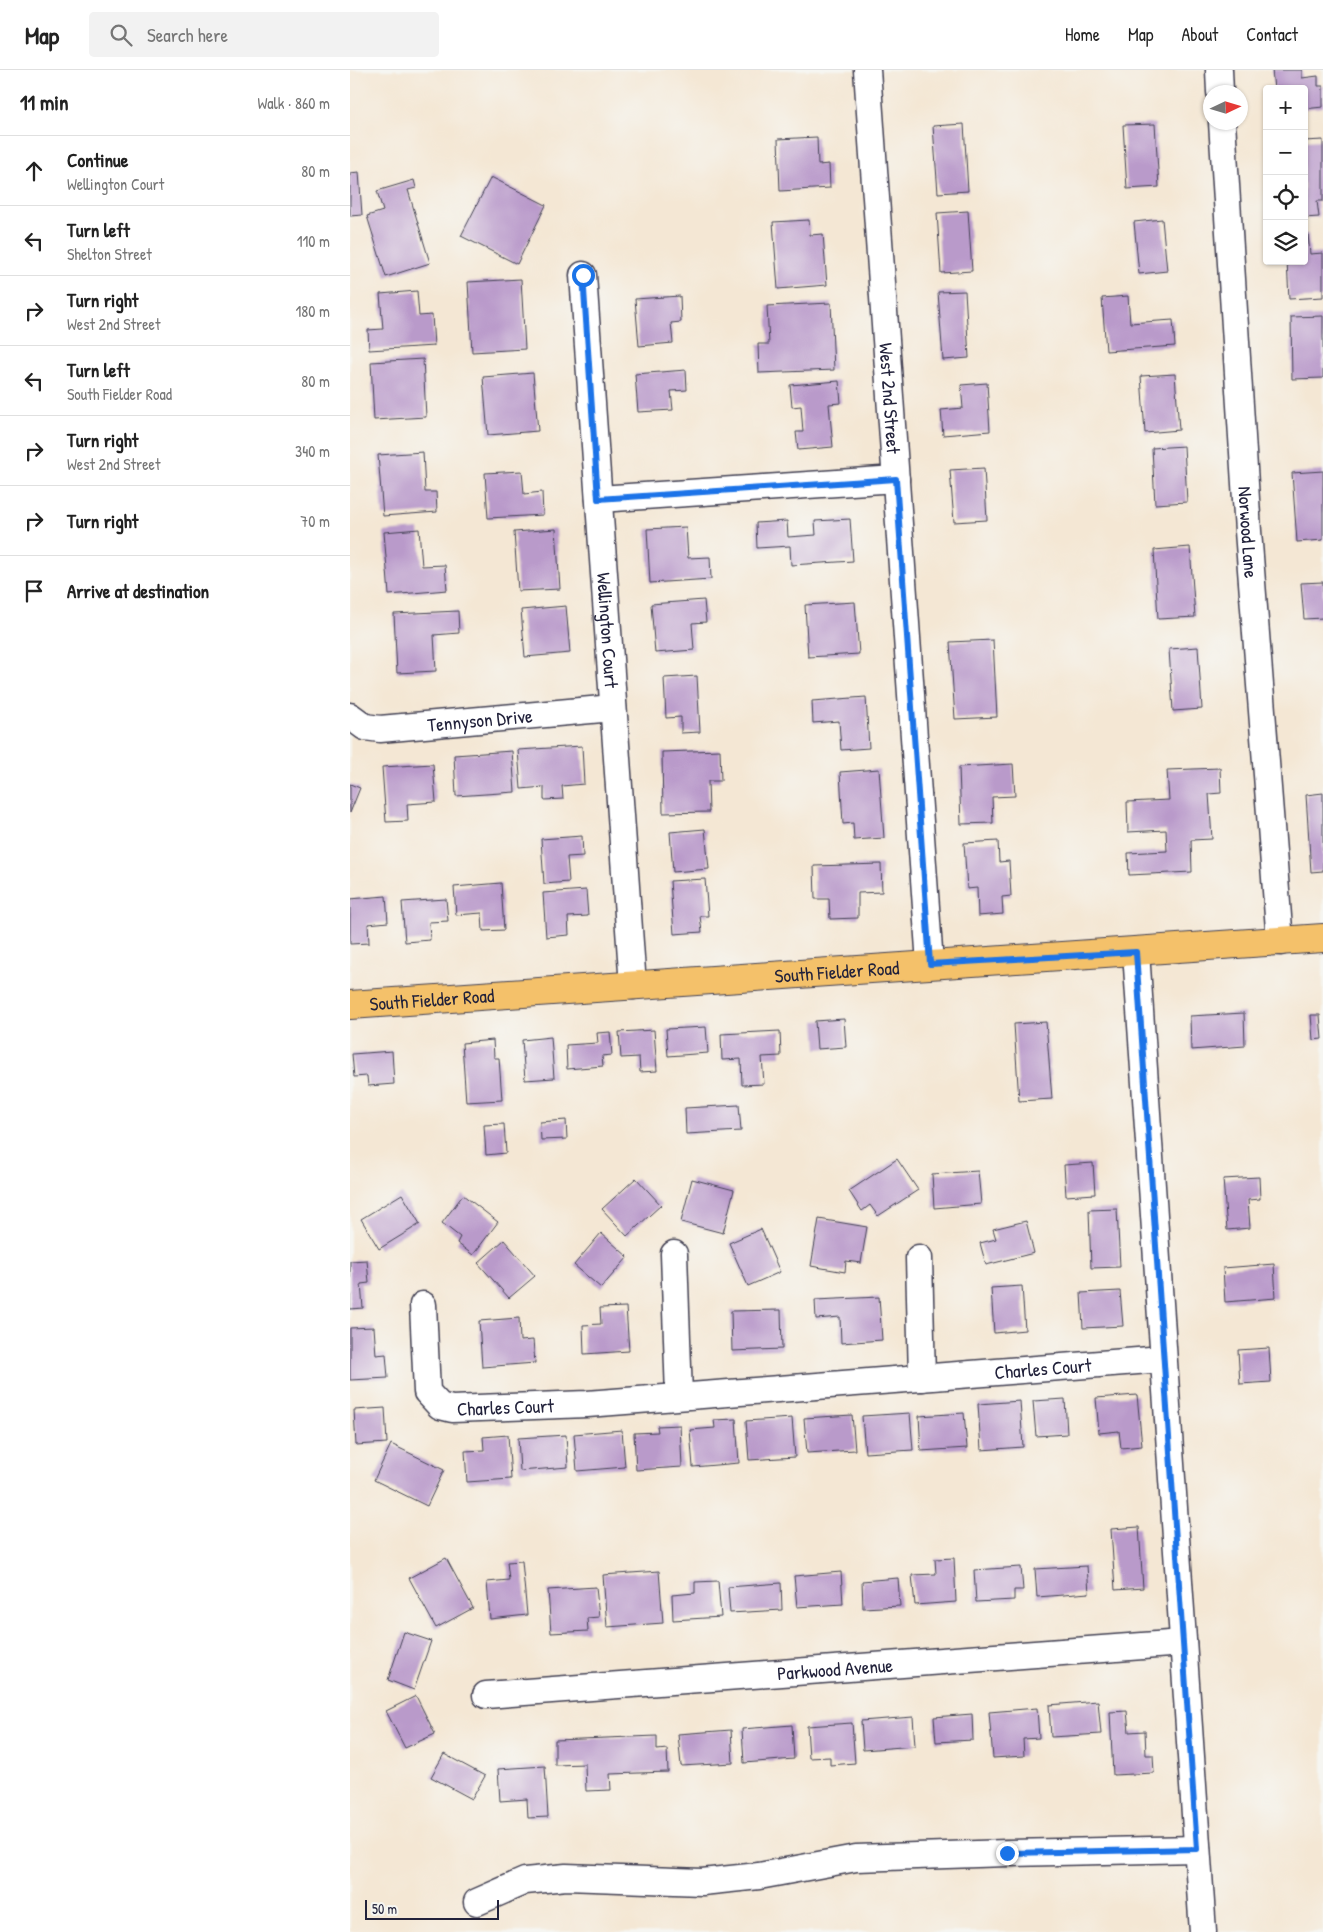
<!DOCTYPE html>
<meta charset="utf-8">
<style>
:root{--surface:#fff;--page:#f2f2f2;--text:#222;--muted:#767676;--line:#e0e0e0}
body{margin:0;font-family:"Patrick Hand",sans-serif;background:var(--page);color:var(--text)}
.controls{position:absolute;right:15px;top:15px;display:grid;overflow:hidden;border-radius:5px;box-shadow:0 1px 4px #0004}
.controls button{width:45px;height:45px;display:grid;place-items:center;padding:0;border:0;border-bottom:1px solid var(--line);background:var(--surface);color:var(--text);font:25px sans-serif}
.compass{position:absolute;left:853px;top:15px;width:45px;height:45px;border-radius:50%;background:var(--surface);box-shadow:0 1px 4px #0004;rotate:86deg}
.scale{position:absolute;left:15px;bottom:12px;width:134px;box-sizing:border-box;padding-left:5px;border:2px solid #22223b;border-top:0;font-size:14px;line-height:18px;white-space:nowrap;color:#22223b;-webkit-text-stroke:4px #f6f6f2;paint-order:stroke}
.stop{position:absolute;width:15px;height:15px;margin:-11px;border:4px solid #1a73e8;border-radius:50%;background:#fff}
.stop.end{background:#1a73e8;border-color:#fff;box-shadow:0 1px 5px #0008}
.list{margin:0;padding:0;list-style:none}
h2{display:flex;justify-content:space-between;align-items:center;height:65px;margin:0;padding:0 20px;font-size:21px}
h2 small{font-size:16px;font-weight:400;color:var(--muted)}
.list li{display:grid;grid-template-columns:32px 1fr auto;gap:15px;align-items:center;box-sizing:border-box;height:70px;padding:0 20px;border-top:1px solid var(--line)}
.list b{display:block;font-size:19px;white-space:nowrap}
.list p{margin:0;font-size:16px;white-space:nowrap;color:var(--muted)}
.list em{font-size:16px;font-style:normal;color:var(--muted)}
.icon{flex:none;width:28px;height:28px;fill:none;stroke:currentColor;stroke-width:2;stroke-linecap:round;stroke-linejoin:round}
.map{position:relative;flex:none;width:973px;height:1862px;overflow:hidden}
header{display:flex;align-items:center;gap:30px;box-sizing:border-box;height:70px;padding:0 25px;background:var(--surface);border-bottom:1px solid var(--line)}
header strong{font-size:24px}
nav{display:flex;gap:28px;margin-inline-start:auto;font-size:18px}
.search{width:350px;height:45px;background:var(--page);display:flex;align-items:center;gap:12px;box-sizing:border-box;padding:0 18px;border-radius:5px;color:var(--muted);font-size:19px}
main{display:flex}
aside{flex:1;background:var(--surface)}
.map>svg:first-child{display:block}
.building{fill:#b99aca}
.lines{fill:none;stroke-linecap:round;stroke-linejoin:round}
.minor-casing{stroke:#424052;stroke-width:29}
.major-casing{stroke:#424052;stroke-width:30}
.minor{stroke:#fff;stroke-width:26}
.major{stroke:#f4c16b;stroke-width:28}
.route{stroke:#1a73e8;stroke-width:6}
.labels{text-anchor:middle;stroke-width:5;stroke-linejoin:round;paint-order:stroke}
.street-label{font-size:19px;fill:#22223b;stroke:#f6f6f2}
</style>
<header>
<strong>Map</strong>
<div class="search"><svg class="icon" aria-label="search" viewBox="0 0 24 24"><circle cx="10" cy="10" r="6"/><path d="M15 15l6 6"/></svg>Search here</div>
<nav><a>Home</a><a>Map</a><a>About</a><a>Contact</a></nav>
</header>
<main>
<aside>
<h2>11 min<small>Walk · 860 m</small></h2>
<ul class="list">
<li><svg class="icon" aria-label="ahead" viewBox="0 0 24 24"><path d="M12 20V5M6 11l6-6 6 6"/></svg><div><b>Continue</b><p>Wellington Court</p></div><em>80 m</em></li>
<li><svg class="icon" aria-label="left" viewBox="0 0 24 24"><path d="M17 20v-9H6M10 6l-5 5 5 5"/></svg><div><b>Turn left</b><p>Shelton Street</p></div><em>110 m</em></li>
<li><svg class="icon" aria-label="right" viewBox="0 0 24 24"><path d="M7 20v-9h11M14 6l5 5-5 5"/></svg><div><b>Turn right</b><p>West 2nd Street</p></div><em>180 m</em></li>
<li><svg class="icon" aria-label="left" viewBox="0 0 24 24"><path d="M17 20v-9H6M10 6l-5 5 5 5"/></svg><div><b>Turn left</b><p>South Fielder Road</p></div><em>80 m</em></li>
<li><svg class="icon" aria-label="right" viewBox="0 0 24 24"><path d="M7 20v-9h11M14 6l5 5-5 5"/></svg><div><b>Turn right</b><p>West 2nd Street</p></div><em>340 m</em></li>
<li><svg class="icon" aria-label="right" viewBox="0 0 24 24"><path d="M7 20v-9h11M14 6l5 5-5 5"/></svg><div><b>Turn right</b></div><em>70 m</em></li>
<li><svg class="icon" aria-label="arrive" viewBox="0 0 24 24"><path d="M6 21V4h12l-3 4 3 4H6"/></svg><div><b>Arrive at destination</b></div></li>
</ul>
</aside>
<div class="map">
<svg width="973" height="1862" viewBox="0 0 973 1862">
<rect width="100%" height="100%" fill="#f6f6f2"/>
<filter id="ink" filterUnits="userSpaceOnUse"><feTurbulence type="fractalNoise" baseFrequency=".02" numOctaves="2"/><feDisplacementMap in="SourceGraphic" scale="10" xChannelSelector="R" yChannelSelector="G"/><feConvolveMatrix kernelMatrix="1 2 1 2 8 2 1 2 1" color-interpolation-filters="sRGB"/></filter>
<filter id="wash" filterUnits="userSpaceOnUse"><feTurbulence type="fractalNoise" baseFrequency=".0096" numOctaves="4" result="noise"/><feDisplacementMap in="SourceGraphic" scale="20" xChannelSelector="R" yChannelSelector="G"/><feGaussianBlur stdDeviation="1.12" result="paint"/><feColorMatrix in="noise" values="0 0 0 0 0 0 0 0 0 0 0 0 0 0 0 0 0 1.4 0 .05"/><feComposite in="paint" operator="in"/></filter>
<g filter="url(#wash)">
<rect width="100%" height="100%" fill="#f4e7d4"/>
<g id="blocks">
<g class="building">
<path d="M 922,0 L 952,0 L 952,8 L 968,6 L 968,16 L 973,16 L 973,37 L 954,39 L 954,19 L 924,19 Z"/>
<path d="M 614,54 L 618,121 L 588,123 L 583,56 Z"/>
<path d="M 805,54 L 809,117 L 777,119 L 773,55 Z"/>
<path d="M 467,67 L 468,95 L 479,94 L 480,118 L 430,121 L 428,69 Z"/>
<path d="M 973,70 L 973,131 L 967,131 L 969,147 L 954,148 L 954,71 Z"/>
<path d="M 9,102 L 12,145 L 0,146 L 0,103 Z"/>
<path d="M 141,107 L 196,135 L 167,194 L 111,166 Z"/>
<path d="M 64,110 L 66,118 L 58,120 L 80,193 L 36,207 L 17,146 L 33,141 L 27,121 Z"/>
<path d="M 618,141 L 622,201 L 591,203 L 587,143 Z"/>
<path d="M 812,149 L 817,201 L 789,204 L 784,152 Z"/>
<path d="M 459,150 L 460,165 L 473,164 L 477,215 L 428,219 L 423,152 Z"/>
<path d="M 954,164 L 958,164 L 960,184 L 973,183 L 973,227 L 939,229 L 937,191 L 954,191 Z"/>
<path d="M 171,209 L 175,279 L 122,282 L 118,212 Z"/>
<path d="M 67,221 L 69,246 L 82,245 L 84,276 L 19,280 L 18,260 L 33,259 L 30,224 Z"/>
<path d="M 615,221 L 619,288 L 593,290 L 588,222 Z"/>
<path d="M 330,226 L 331,252 L 321,253 L 323,273 L 289,276 L 285,229 Z"/>
<path d="M 778,226 L 780,253 L 823,250 L 825,276 L 756,281 L 752,228 Z"/>
<path d="M 481,233 L 484,300 L 409,303 L 408,274 L 419,274 L 417,236 Z"/>
<path d="M 973,246 L 973,308 L 942,309 L 941,247 Z"/>
<path d="M 73,289 L 76,347 L 24,350 L 21,292 Z"/>
<path d="M 336,300 L 337,320 L 321,321 L 323,340 L 288,342 L 285,304 Z"/>
<path d="M 183,303 L 188,361 L 138,365 L 133,307 Z"/>
<path d="M 825,304 L 829,360 L 795,363 L 791,306 Z"/>
<path d="M 489,311 L 491,333 L 479,334 L 483,377 L 448,380 L 446,362 L 453,362 L 451,336 L 442,337 L 440,315 Z"/>
<path d="M 637,313 L 640,361 L 593,365 L 591,340 L 613,338 L 611,315 Z"/>
<path d="M 834,376 L 837,432 L 805,434 L 802,378 Z"/>
<path d="M 73,382 L 75,422 L 86,422 L 87,442 L 33,446 L 28,385 Z"/>
<path d="M 634,398 L 637,450 L 604,452 L 600,400 Z"/>
<path d="M 172,401 L 174,424 L 192,422 L 193,445 L 138,448 L 135,403 Z"/>
<path d="M 973,401 L 973,470 L 947,472 L 942,403 Z"/>
<path d="M 500,449 L 503,491 L 441,495 L 440,476 L 407,478 L 406,453 L 437,451 L 438,467 L 466,465 L 465,451 Z"/>
<path d="M 336,457 L 338,488 L 360,487 L 361,509 L 300,513 L 297,459 Z"/>
<path d="M 69,459 L 72,496 L 95,495 L 97,520 L 39,525 L 34,462 Z"/>
<path d="M 206,459 L 210,519 L 168,521 L 164,462 Z"/>
<path d="M 840,477 L 845,547 L 808,549 L 804,480 Z"/>
<path d="M 973,512 L 973,548 L 954,549 L 951,513 Z"/>
<path d="M 354,530 L 356,552 L 342,553 L 344,580 L 305,583 L 301,534 Z"/>
<path d="M 505,532 L 509,584 L 458,587 L 455,535 Z"/>
<path d="M 216,536 L 220,583 L 175,587 L 171,540 Z"/>
<path d="M 108,541 L 109,563 L 84,565 L 86,601 L 47,603 L 44,544 Z"/>
<path d="M 643,570 L 647,647 L 605,649 L 600,572 Z"/>
<path d="M 848,577 L 852,639 L 823,641 L 819,579 Z"/>
<path d="M 347,606 L 350,662 L 331,663 L 331,647 L 316,648 L 314,608 Z"/>
<path d="M 516,627 L 519,678 L 491,680 L 489,651 L 463,653 L 462,631 Z"/>
<path d="M 232,676 L 234,714 L 212,716 L 213,729 L 194,730 L 194,717 L 171,719 L 168,680 Z"/>
<path d="M 370,680 L 371,711 L 358,711 L 359,742 L 313,743 L 312,682 Z"/>
<path d="M 162,681 L 165,722 L 106,726 L 104,685 Z"/>
<path d="M 83,694 L 86,732 L 57,734 L 58,751 L 36,752 L 32,697 Z"/>
<path d="M 663,694 L 665,726 L 642,727 L 643,753 L 611,754 L 609,697 Z"/>
<path d="M 870,698 L 871,723 L 859,724 L 862,769 L 841,770 L 842,802 L 779,805 L 778,783 L 817,781 L 816,760 L 778,762 L 777,732 L 819,730 L 817,700 Z"/>
<path d="M 529,699 L 534,768 L 504,770 L 503,753 L 493,754 L 490,702 Z"/>
<path d="M 0,714 L 10,718 L 0,743 Z"/>
<path d="M 973,723 L 973,801 L 961,802 L 956,725 Z"/>
<path d="M 355,759 L 359,799 L 323,802 L 320,762 Z"/>
<path d="M 232,766 L 233,786 L 217,787 L 219,812 L 194,814 L 191,769 Z"/>
<path d="M 648,771 L 649,792 L 659,791 L 661,826 L 652,827 L 653,844 L 628,846 L 627,818 L 617,819 L 614,773 Z"/>
<path d="M 531,794 L 532,822 L 508,823 L 508,848 L 480,849 L 479,829 L 465,829 L 464,796 Z"/>
<path d="M 355,809 L 358,846 L 350,846 L 352,862 L 324,864 L 320,811 Z"/>
<path d="M 151,813 L 154,860 L 133,861 L 132,843 L 106,845 L 104,817 Z"/>
<path d="M 236,820 L 238,846 L 218,847 L 219,865 L 196,867 L 193,823 Z"/>
<path d="M 36,826 L 38,852 L 18,854 L 19,873 L 0,874 L 0,829 Z"/>
<path d="M 96,829 L 98,851 L 79,852 L 80,870 L 55,872 L 52,832 Z"/>
<path d="M 894,943 L 895,976 L 841,980 L 840,946 Z"/>
<path d="M 961,945 L 970,945 L 972,969 L 963,970 Z"/>
<path d="M 494,949 L 496,977 L 467,979 L 465,951 Z"/>
<path d="M 696,952 L 702,1029 L 669,1031 L 664,954 Z"/>
<path d="M 356,957 L 358,983 L 318,986 L 316,959 Z"/>
<path d="M 304,960 L 307,1001 L 290,1002 L 289,987 L 271,988 L 269,962 Z"/>
<path d="M 430,961 L 431,986 L 412,987 L 414,1014 L 392,1015 L 391,989 L 372,990 L 371,964 Z"/>
<path d="M 260,962 L 262,985 L 252,986 L 253,996 L 217,999 L 216,975 L 248,973 L 247,963 Z"/>
<path d="M 201,967 L 204,1008 L 175,1010 L 172,970 Z"/>
<path d="M 143,970 L 144,988 L 149,988 L 152,1030 L 116,1032 L 112,973 Z"/>
<path d="M 42,981 L 44,1014 L 18,1016 L 17,1006 L 4,1007 L 2,984 Z"/>
<path d="M 389,1035 L 391,1061 L 336,1064 L 335,1038 Z"/>
<path d="M 216,1050 L 217,1069 L 191,1070 L 190,1052 Z"/>
<path d="M 154,1054 L 156,1083 L 136,1085 L 134,1055 Z"/>
<path d="M 547,1089 L 568,1120 L 528,1146 L 520,1135 L 512,1141 L 499,1121 Z"/>
<path d="M 743,1093 L 745,1124 L 716,1126 L 714,1095 Z"/>
<path d="M 628,1101 L 631,1134 L 584,1138 L 582,1104 Z"/>
<path d="M 909,1107 L 910,1129 L 898,1130 L 900,1158 L 877,1160 L 873,1109 Z"/>
<path d="M 286,1108 L 311,1135 L 277,1166 L 252,1139 Z"/>
<path d="M 342,1109 L 384,1120 L 373,1163 L 331,1152 Z"/>
<path d="M 52,1124 L 70,1154 L 29,1179 L 11,1149 Z"/>
<path d="M 113,1125 L 148,1152 L 123,1185 L 107,1173 L 110,1167 L 92,1153 Z"/>
<path d="M 767,1139 L 770,1197 L 741,1198 L 739,1140 Z"/>
<path d="M 469,1149 L 517,1157 L 511,1193 L 496,1191 L 495,1202 L 461,1196 Z"/>
<path d="M 676,1151 L 684,1183 L 636,1195 L 630,1173 L 646,1169 L 643,1159 Z"/>
<path d="M 411,1159 L 430,1202 L 398,1216 L 379,1173 Z"/>
<path d="M 251,1163 L 278,1187 L 251,1218 L 224,1195 Z"/>
<path d="M 154,1170 L 185,1206 L 159,1228 L 128,1193 Z"/>
<path d="M 17,1190 L 19,1213 L 11,1214 L 13,1238 L 0,1239 L 0,1191 Z"/>
<path d="M 924,1194 L 926,1228 L 875,1232 L 873,1198 Z"/>
<path d="M 672,1216 L 675,1260 L 644,1263 L 641,1218 Z"/>
<path d="M 770,1221 L 773,1256 L 733,1258 L 731,1223 Z"/>
<path d="M 529,1227 L 532,1270 L 491,1273 L 490,1247 L 466,1249 L 465,1230 Z"/>
<path d="M 276,1237 L 279,1281 L 234,1284 L 233,1255 L 251,1254 L 250,1238 Z"/>
<path d="M 431,1240 L 432,1279 L 382,1281 L 381,1241 Z"/>
<path d="M 169,1248 L 170,1271 L 183,1270 L 185,1293 L 132,1297 L 129,1251 Z"/>
<path d="M 24,1257 L 26,1285 L 36,1284 L 38,1308 L 0,1310 L 0,1258 Z"/>
<path d="M 919,1278 L 921,1312 L 890,1314 L 888,1280 Z"/>
<path d="M 787,1325 L 792,1376 L 771,1378 L 769,1361 L 749,1363 L 746,1328 Z"/>
<path d="M 715,1329 L 717,1364 L 686,1366 L 683,1331 Z"/>
<path d="M 670,1331 L 673,1377 L 631,1380 L 628,1334 Z"/>
<path d="M 35,1338 L 37,1373 L 6,1375 L 4,1340 Z"/>
<path d="M 560,1343 L 563,1380 L 515,1383 L 512,1346 Z"/>
<path d="M 614,1343 L 617,1378 L 571,1381 L 569,1346 Z"/>
<path d="M 502,1345 L 505,1380 L 457,1383 L 454,1348 Z"/>
<path d="M 442,1348 L 445,1387 L 399,1390 L 396,1351 Z"/>
<path d="M 386,1349 L 389,1393 L 343,1397 L 340,1360 L 365,1358 L 364,1350 Z"/>
<path d="M 330,1355 L 332,1397 L 286,1400 L 284,1363 L 308,1362 L 307,1356 Z"/>
<path d="M 272,1360 L 275,1397 L 227,1401 L 224,1364 Z"/>
<path d="M 158,1365 L 161,1409 L 117,1412 L 115,1381 L 134,1380 L 133,1367 Z"/>
<path d="M 216,1365 L 218,1397 L 170,1401 L 168,1368 Z"/>
<path d="M 41,1374 L 94,1400 L 77,1436 L 24,1410 Z"/>
<path d="M 789,1457 L 793,1518 L 765,1520 L 761,1459 Z"/>
<path d="M 96,1488 L 123,1538 L 86,1558 L 59,1508 Z"/>
<path d="M 604,1488 L 606,1532 L 565,1535 L 562,1505 L 586,1504 L 585,1489 Z"/>
<path d="M 172,1491 L 177,1545 L 140,1549 L 137,1512 L 159,1510 L 157,1492 Z"/>
<path d="M 737,1496 L 739,1523 L 687,1527 L 685,1499 Z"/>
<path d="M 671,1497 L 673,1520 L 664,1520 L 664,1530 L 626,1532 L 624,1500 Z"/>
<path d="M 309,1501 L 313,1553 L 257,1557 L 253,1505 Z"/>
<path d="M 491,1502 L 493,1534 L 447,1537 L 444,1506 Z"/>
<path d="M 548,1508 L 550,1536 L 513,1538 L 512,1511 Z"/>
<path d="M 368,1511 L 371,1547 L 323,1550 L 322,1525 L 345,1523 L 345,1512 Z"/>
<path d="M 431,1513 L 432,1540 L 380,1543 L 378,1517 Z"/>
<path d="M 246,1517 L 249,1547 L 237,1548 L 238,1561 L 201,1563 L 198,1520 Z"/>
<path d="M 54,1562 L 81,1571 L 64,1620 L 38,1610 Z"/>
<path d="M 66,1626 L 85,1664 L 55,1678 L 36,1641 Z"/>
<path d="M 748,1631 L 751,1664 L 701,1667 L 699,1635 Z"/>
<path d="M 687,1638 L 689,1668 L 673,1669 L 674,1686 L 643,1688 L 639,1642 Z"/>
<path d="M 777,1641 L 779,1662 L 795,1661 L 796,1685 L 803,1685 L 804,1703 L 763,1705 L 760,1642 Z"/>
<path d="M 622,1644 L 623,1670 L 586,1672 L 584,1647 Z"/>
<path d="M 563,1647 L 565,1676 L 513,1680 L 511,1651 Z"/>
<path d="M 502,1653 L 505,1693 L 480,1695 L 480,1687 L 459,1688 L 457,1656 Z"/>
<path d="M 442,1655 L 444,1689 L 394,1693 L 392,1659 Z"/>
<path d="M 381,1660 L 383,1693 L 331,1696 L 328,1664 Z"/>
<path d="M 307,1666 L 307,1680 L 317,1679 L 318,1702 L 260,1704 L 261,1720 L 236,1721 L 235,1694 L 205,1695 L 205,1670 Z"/>
<path d="M 94,1684 L 135,1706 L 122,1729 L 81,1707 Z"/>
<path d="M 195,1696 L 198,1747 L 178,1748 L 177,1729 L 150,1731 L 148,1699 Z"/>
</g>
</g>
</g>
<g filter="url(#ink)">
<use href="#blocks" fill-opacity="0" stroke="#424052" stroke-width="1"/>
<g class="lines">
<defs>
<g id="minor">
<path id="s1" d="M 517,0 L 580,894"/>
<path d="M 869,0 L 870,22"/>
<path id="s2" d="M 872,52 L 898,461 L 930,872"/>
<path id="s3" d="M 233,205 L 283,916"/>
<path d="M 249,429 L 546,409"/>
<path id="s4" d="M 0,646 L 15,657 L 30,659 L 263,638"/>
<path d="M 786,882 L 853,1862"/>
<path d="M 324,1184 L 329,1326"/>
<path d="M 569,1188 L 572,1308"/>
<path id="s5" d="M 73,1235 L 77,1322 L 90,1336 L 102,1339 L 237,1334 L 813,1289"/>
<path id="s6" d="M 136,1625 L 833,1573"/>
<path d="M 127,1832 L 175,1811 L 216,1807 L 352,1812 L 409,1806 L 506,1788 L 657,1783 L 847,1779"/>
</g>
<g id="major">
<path id="s7" d="M 0,935 L 973,868"/>
</g>
</defs>
<use href="#minor" class="minor-casing"/>
<use href="#major" class="major-casing"/>
<use href="#minor" class="minor"/>
<use href="#major" class="major"/>
</g>
</g>
<g class="lines" filter="url(#ink)">
<path class="route" d="M 233,205 L 248,429 L 546,409 L 580,894 L 786,882 L 847,1779 L 657,1783"/>
</g>
<g class="labels">
<g class="street-label">
<text dy="7" stroke="none"><textPath href="#s1" startOffset="329">West 2nd Street</textPath></text>
<text dy="7" stroke="none"><textPath href="#s2" startOffset="411">Norwood Lane</textPath></text>
<text dy="7" stroke="none"><textPath href="#s3" startOffset="356">Wellington Court</textPath></text>
<text dy="7" stroke="none"><textPath href="#s4" startOffset="134">Tennyson Drive</textPath></text>
<text dy="7" stroke="none"><textPath href="#s7" startOffset="488">South Fielder Road</textPath></text>
<text dy="7" stroke="none"><textPath href="#s7" startOffset="82">South Fielder Road</textPath></text>
<text dy="7" stroke="none"><textPath href="#s5" startOffset="711">Charles Court</textPath></text>
<text dy="7" stroke="none"><textPath href="#s5" startOffset="172">Charles Court</textPath></text>
<text dy="7" stroke="none"><textPath href="#s6" startOffset="350">Parkwood Avenue</textPath></text>
</g>
</g>
</svg>
<div class="controls">
<button>+</button>
<button>−</button>
<button><svg class="icon" aria-label="locate" viewBox="0 0 24 24"><circle cx="12" cy="12" r="6"/><path d="M12 2v4M12 18v4M2 12h4M18 12h4"/></svg></button>
<button><svg class="icon" aria-label="layers" viewBox="0 0 24 24"><path d="M12 4l9 5-9 5-9-5zM3 14l9 5 9-5"/></svg></button>
</div>
<svg class="compass" viewBox="-18 -18 36 36"><path d="M0-13l5 13h-10z" fill="#e53935"/><path d="M0 13l5-13h-10z" fill="#767676"/></svg>
<div class="scale">50 m</div>
<div class="stop" style="left:233px;top:205px"></div>
<div class="stop end" style="left:657px;top:1783px"></div>
</div>
</main>
